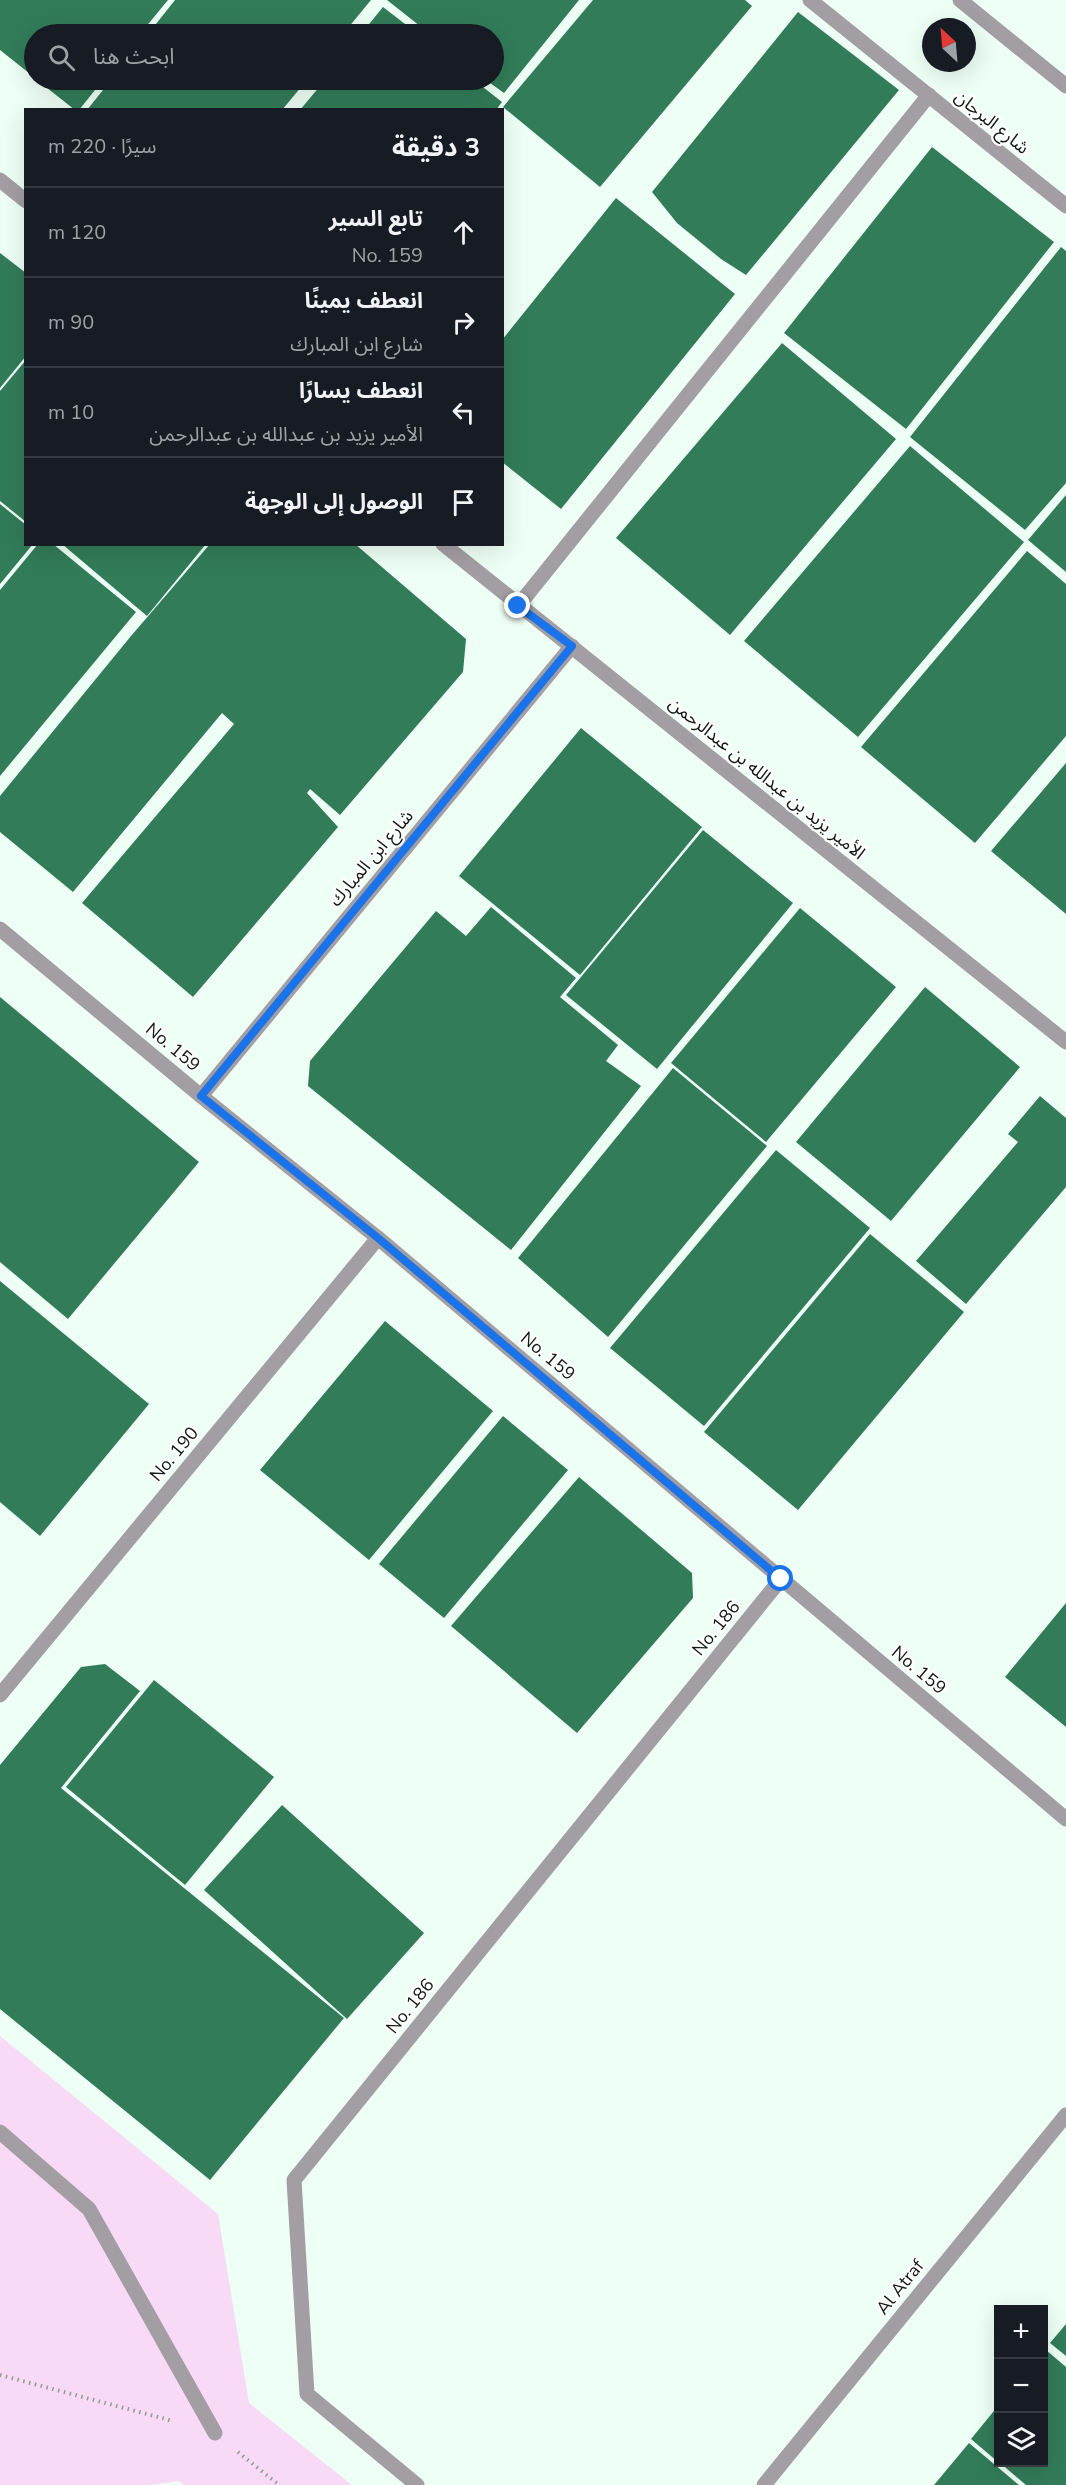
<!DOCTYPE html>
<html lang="ar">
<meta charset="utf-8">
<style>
:root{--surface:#171b24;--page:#20242c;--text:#f1f3f6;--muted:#9ea1a6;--line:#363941}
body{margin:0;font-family:"Nunito Sans","Noto Sans Arabic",sans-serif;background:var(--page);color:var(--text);direction:rtl}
.controls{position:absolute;right:18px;bottom:18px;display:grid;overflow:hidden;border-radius:0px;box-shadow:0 6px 24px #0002}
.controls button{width:54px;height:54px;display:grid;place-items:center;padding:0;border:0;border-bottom:2px solid var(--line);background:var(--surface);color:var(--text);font:30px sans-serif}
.compass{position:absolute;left:922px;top:18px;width:54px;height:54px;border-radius:50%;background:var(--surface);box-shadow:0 6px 24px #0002;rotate:334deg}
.stop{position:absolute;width:18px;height:18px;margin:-14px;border:4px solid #1a73e8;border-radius:50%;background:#fff}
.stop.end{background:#1a73e8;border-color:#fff;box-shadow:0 2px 6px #0008}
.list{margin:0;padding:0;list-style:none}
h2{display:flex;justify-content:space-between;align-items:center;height:78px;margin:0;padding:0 24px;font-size:26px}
h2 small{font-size:20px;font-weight:400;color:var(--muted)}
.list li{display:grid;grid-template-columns:39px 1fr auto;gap:18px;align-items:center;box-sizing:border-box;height:90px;padding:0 24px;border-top:2px solid var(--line)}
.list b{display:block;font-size:22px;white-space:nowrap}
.list p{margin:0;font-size:20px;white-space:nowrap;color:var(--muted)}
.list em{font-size:20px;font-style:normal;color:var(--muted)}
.icon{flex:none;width:33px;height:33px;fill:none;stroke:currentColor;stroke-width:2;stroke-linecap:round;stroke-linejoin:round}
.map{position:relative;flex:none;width:1066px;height:2485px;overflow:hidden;direction:ltr}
.search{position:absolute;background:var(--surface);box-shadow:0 6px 24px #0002;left:24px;top:24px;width:480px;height:66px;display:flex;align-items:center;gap:15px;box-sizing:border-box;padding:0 21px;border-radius:33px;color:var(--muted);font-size:22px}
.panel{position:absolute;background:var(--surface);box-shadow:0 6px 24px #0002;left:24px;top:108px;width:480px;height:438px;border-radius:0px;direction:rtl}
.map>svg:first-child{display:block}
.green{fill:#f9daf6}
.building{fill:#327c59}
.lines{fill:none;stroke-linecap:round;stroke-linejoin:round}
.path{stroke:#8f9c94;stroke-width:4;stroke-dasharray:1.5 4.5;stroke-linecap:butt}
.service{stroke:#a39ea3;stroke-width:15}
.pedestrian{stroke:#a39ea3;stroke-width:15}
.minor{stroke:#a39ea3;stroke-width:15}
.tertiary{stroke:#a39ea3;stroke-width:15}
.route{stroke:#1a73e8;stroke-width:8}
.labels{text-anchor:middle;stroke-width:4.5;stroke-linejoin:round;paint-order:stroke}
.street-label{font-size:18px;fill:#131915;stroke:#fff}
</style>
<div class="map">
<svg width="1066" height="2485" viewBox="0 0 1066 2485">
<rect width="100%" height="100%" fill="#eefff5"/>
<path class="green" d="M 0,2036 L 218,2214 L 249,2403 L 352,2485 L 184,2485 L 179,2481 L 150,2485 L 0,2485 Z"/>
<g class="building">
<path d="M 0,0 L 168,0 L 140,34 L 34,34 L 34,77 L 0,50 Z"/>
<path d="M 175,0 L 371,0 L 343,34 L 148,34 Z"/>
<path d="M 387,0 L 579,0 L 504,93 L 486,80 L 494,80 L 494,34 L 430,34 Z"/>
<path d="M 593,0 L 745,0 L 752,6 L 600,187 L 503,107 Z"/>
<path d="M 383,7 L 418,34 L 361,34 Z"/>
<path d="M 798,12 L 899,90 L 746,275 L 721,259 L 677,223 L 652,192 Z"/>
<path d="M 37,80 L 103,80 L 79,110 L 75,110 Z"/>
<path d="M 111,80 L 307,80 L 282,110 L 87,110 Z"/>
<path d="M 325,80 L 474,80 L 502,102 L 496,110 L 300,110 Z"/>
<path d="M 932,147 L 1054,242 L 906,429 L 784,333 Z"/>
<path d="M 616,198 L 735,294 L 561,509 L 502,462 L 502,340 Z"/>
<path d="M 1061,247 L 1066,251 L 1066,483 L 1025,530 L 910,437 Z"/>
<path d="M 0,253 L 26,273 L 26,356 L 0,388 Z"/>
<path d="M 782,343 L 896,439 L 730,635 L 616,538 Z"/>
<path d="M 26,360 L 26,522 L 0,501 L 0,391 Z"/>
<path d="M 910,446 L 1024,542 L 858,737 L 744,641 Z"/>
<path d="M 1066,495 L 1066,572 L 1028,540 Z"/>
<path d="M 0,504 L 26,525 L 26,544 L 33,544 L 0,584 Z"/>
<path d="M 38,544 L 53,544 L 136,612 L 0,776 L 0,590 Z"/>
<path d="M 62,544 L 206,544 L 147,616 Z"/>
<path d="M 210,544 L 355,544 L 466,639 L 463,672 L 340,815 L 310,789 L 307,793 L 338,827 L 193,997 L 82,903 L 234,724 L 222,713 L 73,892 L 0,832 L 0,796 L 131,636 Z"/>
<path d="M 1027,551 L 1066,584 L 1066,736 L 975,843 L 861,747 Z"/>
<path d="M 581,728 L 702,827 L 580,975 L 459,876 Z"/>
<path d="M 1066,763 L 1066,914 L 991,851 Z"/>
<path d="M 703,830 L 793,903 L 657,1069 L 566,995 Z"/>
<path d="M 491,907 L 576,978 L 560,997 L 618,1045 L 606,1061 L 641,1086 L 511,1250 L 308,1086 L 310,1061 L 436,911 L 466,936 Z"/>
<path d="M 800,908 L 896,987 L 766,1142 L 671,1063 Z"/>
<path d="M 925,987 L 1020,1067 L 891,1221 L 796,1142 Z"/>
<path d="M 0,997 L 199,1162 L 68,1319 L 0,1262 Z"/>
<path d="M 673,1068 L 767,1146 L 608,1337 L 518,1258 Z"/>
<path d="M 1040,1096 L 1066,1118 L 1066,1187 L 966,1304 L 916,1261 L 1018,1142 L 1008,1134 Z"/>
<path d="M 776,1150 L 870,1228 L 704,1426 L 610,1348 Z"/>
<path d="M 870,1234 L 964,1312 L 798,1510 L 704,1432 Z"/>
<path d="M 0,1281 L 149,1404 L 40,1536 L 0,1502 Z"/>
<path d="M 385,1321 L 493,1411 L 369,1560 L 260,1470 Z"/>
<path d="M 503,1416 L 568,1470 L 444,1618 L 379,1564 Z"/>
<path d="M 579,1477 L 692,1573 L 693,1598 L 577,1733 L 451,1626 Z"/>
<path d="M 1066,1603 L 1066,1727 L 1005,1677 Z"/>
<path d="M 105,1664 L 140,1691 L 61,1788 L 344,2018 L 210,2180 L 0,2009 L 0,1765 L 81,1667 Z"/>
<path d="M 154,1680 L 274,1777 L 185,1885 L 66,1787 Z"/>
<path d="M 282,1805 L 424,1933 L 347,2019 L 204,1890 Z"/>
<path d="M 1066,2324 L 1066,2356 L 1050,2343 Z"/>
<path d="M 1046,2350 L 1066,2367 L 1066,2485 L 1026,2485 L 999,2462 L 1044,2462 L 1044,2352 Z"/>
<path d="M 998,2406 L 998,2462 L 971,2439 Z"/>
<path d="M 969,2443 L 1019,2485 L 934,2485 Z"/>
</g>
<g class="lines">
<g class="path">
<path d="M 0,2375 L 173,2421"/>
<path d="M 238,2452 L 279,2485"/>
</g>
<path class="service" d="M 518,606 L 929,95"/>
<path class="pedestrian" d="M 0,2132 L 89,2209 L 215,2433"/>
<g class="minor">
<path d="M 0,180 L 26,201"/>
<path d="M 443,544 L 1066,1042"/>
<path d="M 0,929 L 201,1096 L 378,1238 L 1066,1819"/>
<path d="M 201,1096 L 572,646"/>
<path d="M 0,1695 L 378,1238"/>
<path d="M 417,2485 L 307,2394 L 294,2180 L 781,1579"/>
<path d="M 764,2485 L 1066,2115"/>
</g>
<g class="tertiary">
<path d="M 810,0 L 1066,206"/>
<path d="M 960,0 L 1066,86"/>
</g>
</g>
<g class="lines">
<path class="route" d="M 518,606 L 572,646 L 201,1096 L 378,1238 L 781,1579"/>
</g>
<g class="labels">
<g class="street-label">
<text transform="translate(992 122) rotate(39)" y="6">شارع البرجان</text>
<text transform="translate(767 778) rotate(39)" y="6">الأمير يزيد بن عبدالله بن عبدالرحمن</text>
<text transform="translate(371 858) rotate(-50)" y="6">شارع ابن المبارك</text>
<text transform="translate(173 1047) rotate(40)" y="6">No. 159</text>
<text transform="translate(548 1356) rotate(40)" y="6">No. 159</text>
<text transform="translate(174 1454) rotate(-50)" y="6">No. 190</text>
<text transform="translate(716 1628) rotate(-51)" y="6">No. 186</text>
<text transform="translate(919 1670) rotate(40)" y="6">No. 159</text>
<text transform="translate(410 2006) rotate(-51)" y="6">No. 186</text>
<text transform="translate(900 2287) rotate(-51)" y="6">Al Atraf</text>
</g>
</g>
</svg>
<div class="controls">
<button>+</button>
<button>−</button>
<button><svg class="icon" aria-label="layers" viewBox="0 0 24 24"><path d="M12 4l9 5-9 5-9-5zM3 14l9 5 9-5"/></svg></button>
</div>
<svg class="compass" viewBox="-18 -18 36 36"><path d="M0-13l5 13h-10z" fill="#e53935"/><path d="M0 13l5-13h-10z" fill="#9ea1a6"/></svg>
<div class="stop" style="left:781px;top:1579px"></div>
<div class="stop end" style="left:518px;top:606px"></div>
<div class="search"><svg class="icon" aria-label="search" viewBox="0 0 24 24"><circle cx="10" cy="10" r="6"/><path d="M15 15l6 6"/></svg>ابحث هنا</div>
<section class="panel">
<h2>3 دقيقة<small>سيرًا · 220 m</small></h2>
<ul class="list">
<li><svg class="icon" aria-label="ahead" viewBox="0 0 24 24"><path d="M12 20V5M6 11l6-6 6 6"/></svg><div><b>تابع السير</b><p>No. 159</p></div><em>120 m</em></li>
<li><svg class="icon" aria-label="right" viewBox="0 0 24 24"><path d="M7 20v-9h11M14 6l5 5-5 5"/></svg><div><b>انعطف يمينًا</b><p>شارع ابن المبارك</p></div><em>90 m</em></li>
<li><svg class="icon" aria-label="left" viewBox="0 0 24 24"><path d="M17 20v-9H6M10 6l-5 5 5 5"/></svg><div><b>انعطف يسارًا</b><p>الأمير يزيد بن عبدالله بن عبدالرحمن</p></div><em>10 m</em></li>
<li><svg class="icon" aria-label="arrive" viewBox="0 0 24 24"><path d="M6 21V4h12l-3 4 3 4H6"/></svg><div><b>الوصول إلى الوجهة</b></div></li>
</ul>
</section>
</div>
